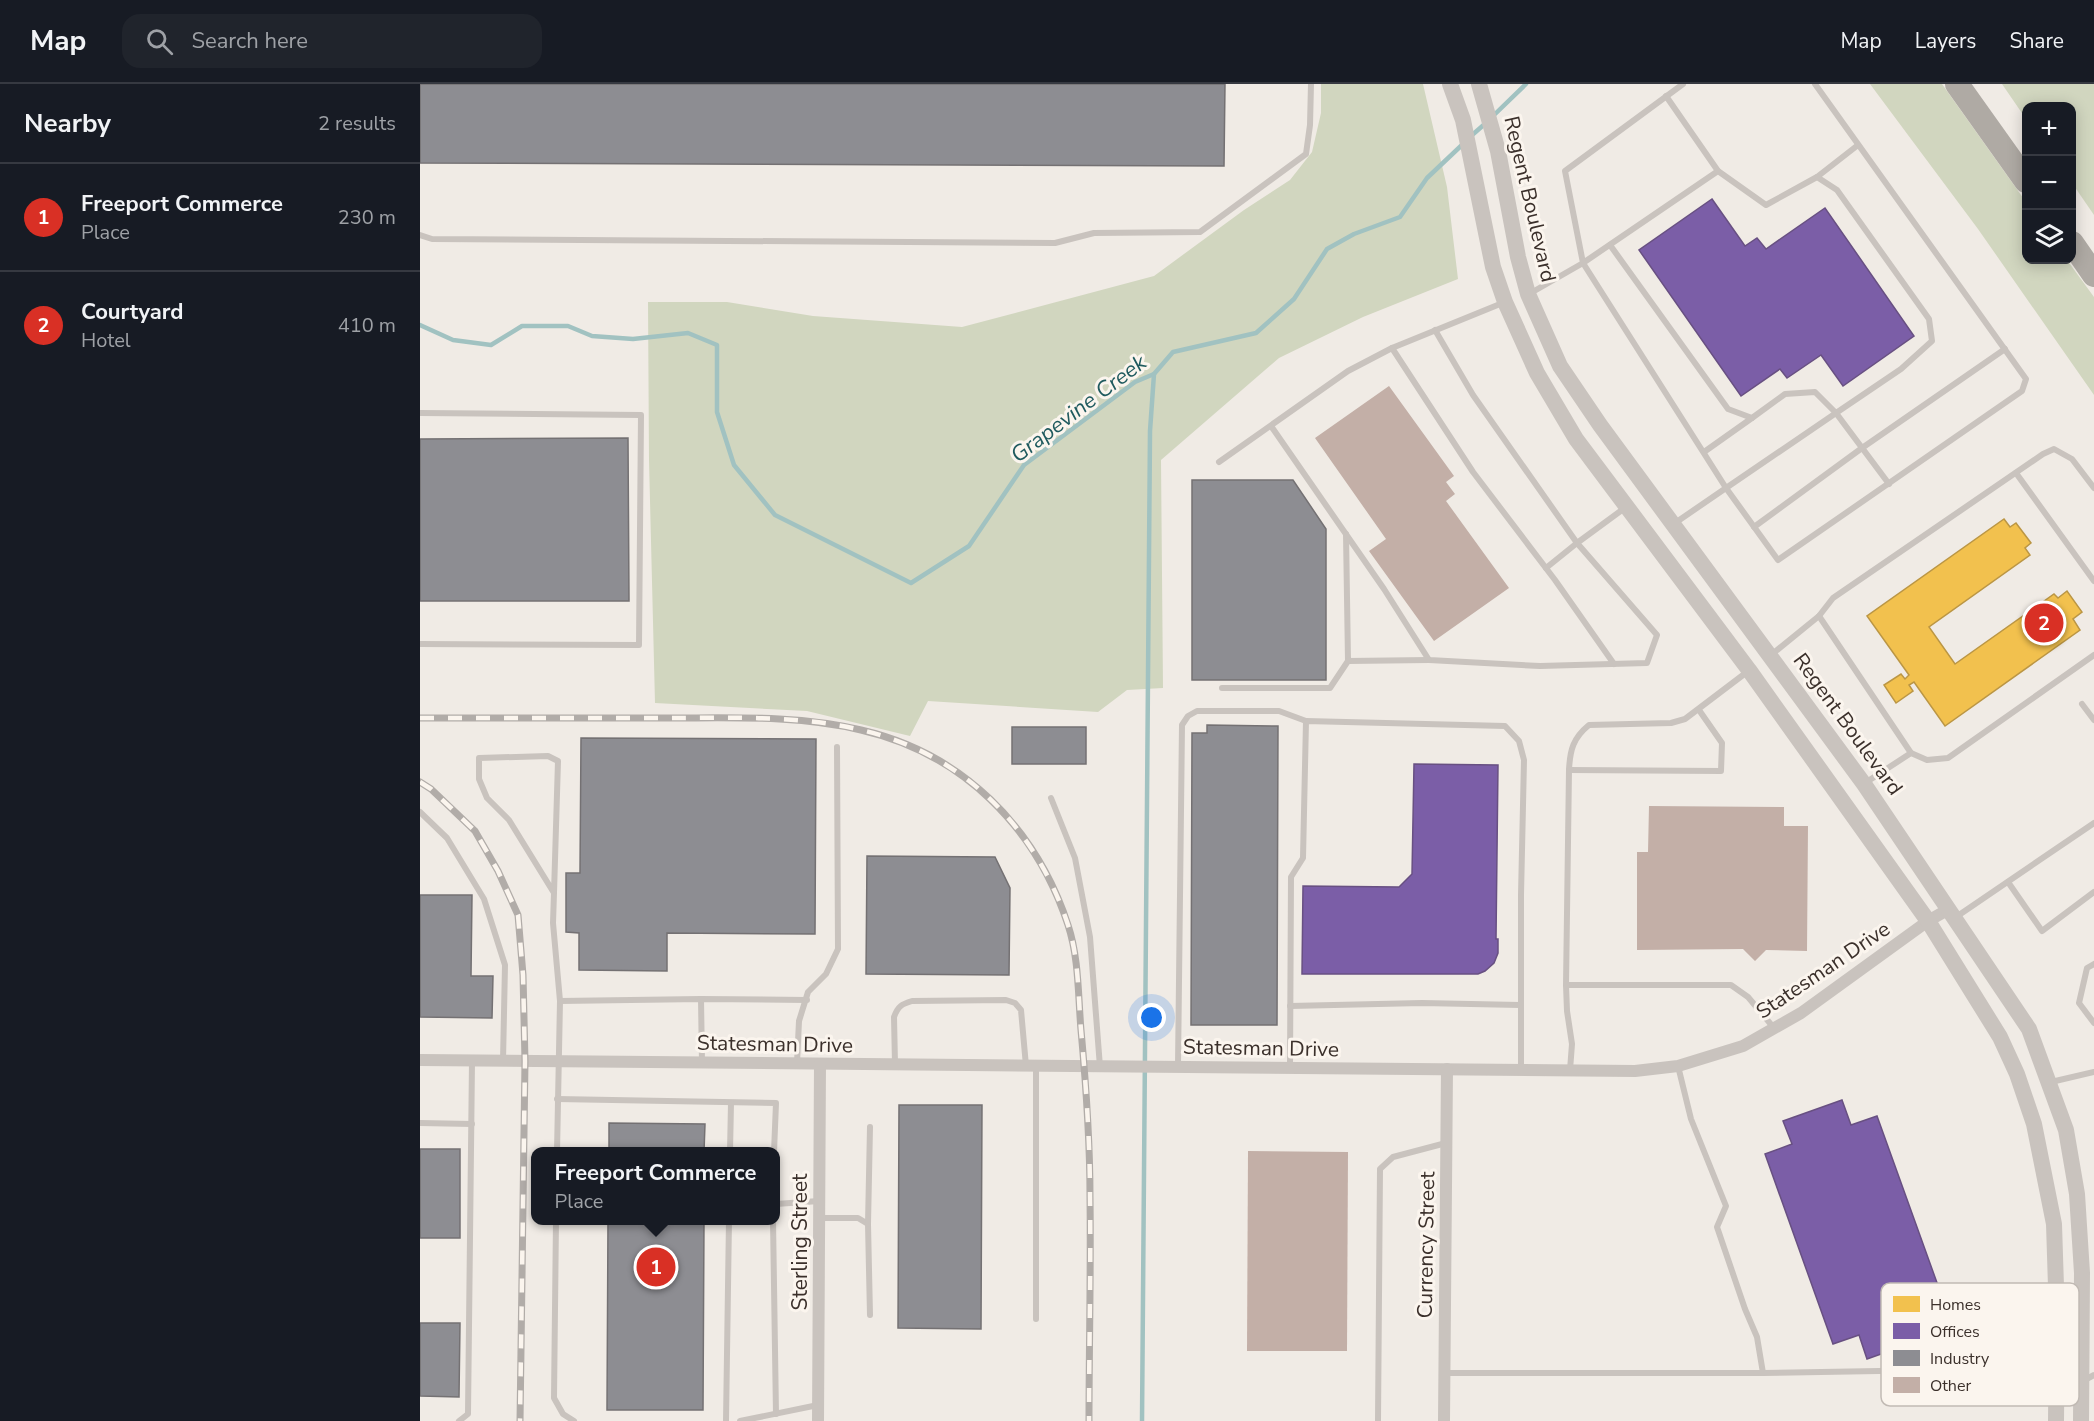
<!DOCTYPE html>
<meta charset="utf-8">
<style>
:root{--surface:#171b24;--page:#20242c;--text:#f1f3f6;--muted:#9ea1a6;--line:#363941;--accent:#d93025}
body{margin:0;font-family:"Nunito Sans",sans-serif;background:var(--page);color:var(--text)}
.controls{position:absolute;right:18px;top:18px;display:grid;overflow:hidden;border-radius:12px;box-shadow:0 3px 15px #0003}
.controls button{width:54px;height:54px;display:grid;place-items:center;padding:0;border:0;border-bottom:2px solid var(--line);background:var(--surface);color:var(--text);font:30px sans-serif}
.you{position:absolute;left:732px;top:934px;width:21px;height:21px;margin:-15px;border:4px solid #fff;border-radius:50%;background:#1a73e8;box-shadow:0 0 0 9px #1a73e833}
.badge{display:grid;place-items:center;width:39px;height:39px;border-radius:50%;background:var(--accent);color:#fff;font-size:20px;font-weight:700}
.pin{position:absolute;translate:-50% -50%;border:3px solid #fff;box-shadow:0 2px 6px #0006}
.popup{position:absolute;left:111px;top:1063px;width:249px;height:78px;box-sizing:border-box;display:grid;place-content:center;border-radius:12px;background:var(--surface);filter:drop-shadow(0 2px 4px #0005);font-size:20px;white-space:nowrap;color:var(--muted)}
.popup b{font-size:22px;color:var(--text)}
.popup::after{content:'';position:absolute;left:50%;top:100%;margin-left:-12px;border:12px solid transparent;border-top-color:var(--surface)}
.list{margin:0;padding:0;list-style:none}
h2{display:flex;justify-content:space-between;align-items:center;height:78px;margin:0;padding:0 24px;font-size:26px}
h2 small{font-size:20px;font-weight:400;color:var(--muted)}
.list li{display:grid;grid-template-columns:39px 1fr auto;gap:18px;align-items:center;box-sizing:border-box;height:108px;padding:0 24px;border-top:2px solid var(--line)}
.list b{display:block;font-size:22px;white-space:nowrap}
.list p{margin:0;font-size:20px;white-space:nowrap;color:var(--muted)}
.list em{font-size:20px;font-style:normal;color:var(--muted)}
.icon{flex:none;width:33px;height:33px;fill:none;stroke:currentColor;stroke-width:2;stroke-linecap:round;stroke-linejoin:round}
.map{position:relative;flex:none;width:1674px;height:1337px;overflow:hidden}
header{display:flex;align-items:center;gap:36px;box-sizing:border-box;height:84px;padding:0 30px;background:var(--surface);border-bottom:2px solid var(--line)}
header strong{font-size:28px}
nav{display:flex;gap:33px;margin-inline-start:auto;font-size:21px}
.search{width:420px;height:54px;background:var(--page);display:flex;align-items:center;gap:15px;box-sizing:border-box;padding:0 21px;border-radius:18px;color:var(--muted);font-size:22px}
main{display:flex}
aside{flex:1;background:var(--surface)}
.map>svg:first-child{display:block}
.green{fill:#d1d6bf}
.homes{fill:#f2c14e;stroke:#bb9644;stroke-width:1.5}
.offices{fill:#7b5ea7;stroke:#685082;stroke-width:1.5}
.industry{fill:#8d8d92;stroke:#747173;stroke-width:1.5}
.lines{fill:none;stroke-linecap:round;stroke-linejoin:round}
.stream{stroke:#a1c2c1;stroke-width:4.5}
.building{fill:#c3afa7}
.service{stroke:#c9c3be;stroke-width:6}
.minor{stroke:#c9c3be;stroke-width:12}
.tertiary{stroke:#c9c3be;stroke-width:16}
.motorway{stroke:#afaaa4;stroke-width:24}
.rail-casing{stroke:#b1aca8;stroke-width:7}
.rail{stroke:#fbf5ee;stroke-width:4.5;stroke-dasharray:14;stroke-linecap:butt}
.labels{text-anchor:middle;stroke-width:6;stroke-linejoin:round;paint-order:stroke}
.street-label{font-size:21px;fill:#3b302b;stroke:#fbf5ee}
.water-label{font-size:22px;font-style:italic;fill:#1f5a5e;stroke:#fbf5ee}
.key{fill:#fbf5ee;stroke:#c1bab4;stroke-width:1.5}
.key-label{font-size:16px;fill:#3b302b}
</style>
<header>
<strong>Map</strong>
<div class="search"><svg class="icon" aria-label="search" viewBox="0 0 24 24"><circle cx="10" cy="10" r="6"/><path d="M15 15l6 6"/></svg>Search here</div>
<nav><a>Map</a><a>Layers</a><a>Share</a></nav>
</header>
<main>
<aside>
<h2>Nearby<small>2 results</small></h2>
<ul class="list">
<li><span class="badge">1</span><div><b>Freeport Commerce</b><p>Place</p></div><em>230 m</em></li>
<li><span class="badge">2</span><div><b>Courtyard</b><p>Hotel</p></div><em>410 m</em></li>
</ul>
</aside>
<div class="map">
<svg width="1674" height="1337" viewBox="0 0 1674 1337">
<rect width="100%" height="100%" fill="#f0ebe5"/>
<g class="green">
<path d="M 901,0 L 1003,0 L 1027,103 L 1038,195 L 943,233 L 859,274 L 741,376 L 743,604 L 707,606 L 678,628 L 508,617 L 490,652 L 387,627 L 235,619 L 229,376 L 228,218 L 307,218 L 393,232 L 542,243 L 734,192 L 824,126 L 870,96 L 892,68 L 901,29 Z"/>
<path d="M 1450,0 L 1522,0 L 1606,118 L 1606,176 L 1647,176 L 1674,213 L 1674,311 L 1558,145 Z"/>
<path d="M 1582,0 L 1674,0 L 1674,131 L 1652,99 L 1652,22 L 1606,22 L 1606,35 Z"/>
</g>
<path class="homes" d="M 1584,435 L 1590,443 L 1596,439 L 1611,459 L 1605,464 L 1610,471 L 1509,543 L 1535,580 L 1634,510 L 1638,514 L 1647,507 L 1662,528 L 1653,535 L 1660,546 L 1525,642 L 1494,598 L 1489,601 L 1493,607 L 1476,619 L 1464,601 L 1481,590 L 1485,595 L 1489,591 L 1447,532 Z"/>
<g class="offices">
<path d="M 1292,115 L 1325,162 L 1337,154 L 1346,165 L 1405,124 L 1494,252 L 1423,302 L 1401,271 L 1367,294 L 1360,285 L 1321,312 L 1219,166 Z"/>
<path d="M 994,680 L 1078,681 L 1076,855 L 1078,855 L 1078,869 L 1074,879 L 1065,887 L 1058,890 L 882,890 L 883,802 L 979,803 L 992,790 Z"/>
<path d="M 1422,1016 L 1431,1041 L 1457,1032 L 1525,1221 L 1497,1231 L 1506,1254 L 1447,1275 L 1439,1251 L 1413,1260 L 1345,1070 L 1372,1060 L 1363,1037 Z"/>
</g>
<g class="industry">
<path d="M 0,0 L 805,0 L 804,82 L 0,79 Z"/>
<path d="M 208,354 L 209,517 L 0,517 L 0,355 Z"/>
<path d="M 772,396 L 873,396 L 906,445 L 906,596 L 772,596 Z"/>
<path d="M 787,641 L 858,642 L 857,941 L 771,941 L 772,649 L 787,649 Z"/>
<rect x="592" y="643" width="74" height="37"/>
<path d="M 161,654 L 396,655 L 395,850 L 247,849 L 247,887 L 159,886 L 159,849 L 146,848 L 146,789 L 160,789 Z"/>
<path d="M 447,772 L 575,773 L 590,804 L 589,891 L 446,890 Z"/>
<path d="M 0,811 L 52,811 L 51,892 L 73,892 L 72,934 L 0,933 Z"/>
<path d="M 479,1021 L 562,1021 L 561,1245 L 478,1244 Z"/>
<path d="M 189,1039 L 285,1040 L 284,1068 L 189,1068 Z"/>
<rect x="0" y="1065" width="40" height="89"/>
<path d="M 188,1136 L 284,1136 L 283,1326 L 187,1326 Z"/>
<path d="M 0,1239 L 40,1239 L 39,1313 L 0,1312 Z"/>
</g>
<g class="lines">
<g class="stream">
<path d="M 1073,32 L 1106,0"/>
<path d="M 1051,52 L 1067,38"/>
<path d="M 0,241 L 33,256 L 71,261 L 102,242 L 148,242 L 172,252 L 213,255 L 268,249 L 297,261 L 297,328 L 314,381 L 355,431 L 491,499 L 549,462 L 604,381 L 715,298 L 734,290 L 753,268 L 836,249 L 874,215 L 907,165 L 934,150 L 980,133 L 1007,94 L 1043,60"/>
<path d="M 722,1337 L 730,347 L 734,290"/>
</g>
</g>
<g class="building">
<path d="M 969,302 L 1034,392 L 1026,398 L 1035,410 L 1026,417 L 1089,504 L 1014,557 L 949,467 L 966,455 L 895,354 Z"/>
<path d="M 1229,722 L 1364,723 L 1364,742 L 1388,742 L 1387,867 L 1346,866 L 1335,877 L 1323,865 L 1217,866 L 1217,768 L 1228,768 Z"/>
<path d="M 828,1067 L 928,1068 L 927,1267 L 827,1267 Z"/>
</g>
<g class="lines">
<g class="service">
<path d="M 1246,12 L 1298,87 L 1163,179 L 1306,404 L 1416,329 L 1469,400"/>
<path d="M 1397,93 L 1438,61"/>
<path d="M 0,151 L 12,155 L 635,159 L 674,149 L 780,148 L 886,70 L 890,41 L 891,0"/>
<path d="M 1190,161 L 1308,325 L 1332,334 L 1365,310 L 1395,308 L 1416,329 L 1481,285 L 1512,257 L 1509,235 L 1417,106 L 1397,93 L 1346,121 L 1298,87"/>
<path d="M 1109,210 L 1163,179 L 1145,87 L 1263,0"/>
<path d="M 1015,246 L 1053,311 L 1157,459 L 1126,484"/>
<path d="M 972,264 L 1053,388 L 1135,496 L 1194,580"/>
<path d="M 0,329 L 221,331 L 219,561 L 0,560"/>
<path d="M 851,342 L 964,505 L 1009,576 L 1120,582 L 1227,579 L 1237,551 L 1157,459 L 1206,423"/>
<path d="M 1284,368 L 1332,334"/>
<path d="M 799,378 L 928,287 L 972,264 L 1085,218"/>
<path d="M 1596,389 L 1674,497"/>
<path d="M 1255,439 L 1306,404 L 1358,476 L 1602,307 L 1606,295 L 1395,0"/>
<path d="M 1334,443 L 1442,364 L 1585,265"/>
<path d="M 926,450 L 928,577 L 1009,576"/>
<path d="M 1399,532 L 1491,669"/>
<path d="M 1351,571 L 1399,532 L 1413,514 L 1623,370 L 1634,365 L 1652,375 L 1674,404"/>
<path d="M 802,604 L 910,604 L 928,577"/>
<path d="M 1662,620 L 1674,636"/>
<path d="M 1149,686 L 1301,687 L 1302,659 L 1279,626"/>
<path d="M 1445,699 L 1491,669 L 1507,676 L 1528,674 L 1674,571"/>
<path d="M 631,714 L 655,774 L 670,853 L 680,983"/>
<path d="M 0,728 L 27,754 L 64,815 L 85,881 L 83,977"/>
<path d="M 1588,798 L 1622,847 L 1674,808"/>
<path d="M 134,809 L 138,677 L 128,672 L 59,674 L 59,695 L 67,714 L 89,736 L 134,809 L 133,839 L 140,917 L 137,1068"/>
<path d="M 1536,833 L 1674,739"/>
<path d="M 1674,880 L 1667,884 L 1659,919 L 1674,939"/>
<path d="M 1146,901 L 1311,901 L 1328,913 L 1354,944"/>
<path d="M 281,915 L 282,979"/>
<path d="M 140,917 L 281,915 L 387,916"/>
<path d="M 870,922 L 1002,919 L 1100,921"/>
<path d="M 377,979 L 379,937 L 388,908 L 406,890 L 418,865 L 417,663"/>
<path d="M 475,980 L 474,933 C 478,922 482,920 492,917 L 586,916 L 595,919 L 601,926 L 606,982"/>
<path d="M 758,982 L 762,641 L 768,632 L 777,627 L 859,627 L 886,637"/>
<path d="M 1258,982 L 1271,1035 L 1306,1122 L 1297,1143 L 1325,1225 L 1337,1253 L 1343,1289"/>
<path d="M 870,984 L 871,793 L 883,774 L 886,637 L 1085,642 L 1099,657 L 1104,676 L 1101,811 L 1101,986"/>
<path d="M 1150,986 L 1152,960 L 1147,927 L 1146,901 L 1149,686 C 1150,666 1153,654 1169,641 L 1251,639 L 1265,635 L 1327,588"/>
<path d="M 1631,998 L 1674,988"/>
<path d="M 137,1015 L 356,1019 L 354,1068"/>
<path d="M 0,1039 L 52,1040"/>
<path d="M 310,1068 L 311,1019"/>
<path d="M 356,1120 L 399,1117"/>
<path d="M 399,1134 L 438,1134 L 448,1140 L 450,1231"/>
<path d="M 136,1136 L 134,1314 L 143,1330 L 154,1337"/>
<path d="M 353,1136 L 356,1330"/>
<path d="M 448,1140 L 450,1043"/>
<path d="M 616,1235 L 616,982"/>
<path d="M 1574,1285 L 1580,1294 L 1586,1297 L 1661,1298 L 1674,1291"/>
<path d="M 1025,1289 L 1343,1289 L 1574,1285 L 1584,1277 L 1659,1279"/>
<path d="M 39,1337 L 48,1330 L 52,977"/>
<path d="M 306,1337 L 309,1136"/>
<path d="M 320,1337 L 398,1321"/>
<path d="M 958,1337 L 960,1085 L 973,1073 L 1026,1059"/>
</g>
<g class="minor">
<path d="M 0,976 L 1215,987 L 1258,982 L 1323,962 L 1381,929 L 1508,837 L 1529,825"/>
<path d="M 398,1337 L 400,980"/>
<path d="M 1024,1337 L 1027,985"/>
</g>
<g class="tertiary">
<path d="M 1030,0 L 1043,36 L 1073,183 L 1085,218 L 1117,289 L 1156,355 L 1329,586 L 1508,837 L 1580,953 L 1597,990 L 1614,1040 L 1634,1140 L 1637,1234 L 1636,1337"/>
<path d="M 1059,0 L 1078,67 L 1098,173 L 1108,210 L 1140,282 L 1180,341 L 1444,700 L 1609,945 L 1646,1046 L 1657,1110 L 1662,1189 L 1661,1337"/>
</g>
<g class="motorway">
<path d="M 1537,0 L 1606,97"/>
<path d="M 1652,159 L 1674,191"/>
</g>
<defs>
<g id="rail">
<path d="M 0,634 C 83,634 166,634 249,634 C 312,634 379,631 441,646 C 542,669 616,743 648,841 C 659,874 658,911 661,946 C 666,1001 670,1057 670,1113 C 671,1188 669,1262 669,1337"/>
<path d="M 0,698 L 11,705 L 55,747 L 78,787 L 98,831 L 103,891 L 105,977 L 100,1337"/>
</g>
</defs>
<use href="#rail" class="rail-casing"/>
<use href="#rail" class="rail"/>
</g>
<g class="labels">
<g class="street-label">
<text transform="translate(1110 115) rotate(77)" y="7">Regent Boulevard</text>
<text transform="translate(1428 640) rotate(54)" y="7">Regent Boulevard</text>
<text transform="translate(1403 886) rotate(-34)" y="7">Statesman Drive</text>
<text transform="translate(355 960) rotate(1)" y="7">Statesman Drive</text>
<text transform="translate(841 964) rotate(1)" y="7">Statesman Drive</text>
<text transform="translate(380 1158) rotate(-90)" y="7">Sterling Street</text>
<text transform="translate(1006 1161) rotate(-89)" y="7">Currency Street</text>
</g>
<g class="water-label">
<text transform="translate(658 324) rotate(-37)" y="8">Grapevine Creek</text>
</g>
</g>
<rect x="1461" y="1199" width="198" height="123" rx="9" class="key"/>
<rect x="1473" y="1212" width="27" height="16" fill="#f2c14e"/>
<rect x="1473" y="1239" width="27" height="16" fill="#7b5ea7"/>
<rect x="1473" y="1266" width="27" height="16" fill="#8d8d92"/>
<rect x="1473" y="1293" width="27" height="16" fill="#c3afa7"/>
<g class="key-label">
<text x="1510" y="1226">Homes</text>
<text x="1510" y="1253">Offices</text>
<text x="1510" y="1280">Industry</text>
<text x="1510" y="1307">Other</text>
</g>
</svg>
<div class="controls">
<button>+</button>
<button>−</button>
<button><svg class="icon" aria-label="layers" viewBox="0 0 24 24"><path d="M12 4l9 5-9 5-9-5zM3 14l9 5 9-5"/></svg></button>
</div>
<div class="you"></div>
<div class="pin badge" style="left:236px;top:1183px">1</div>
<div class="popup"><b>Freeport Commerce</b>Place</div>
<div class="pin badge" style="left:1624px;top:539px">2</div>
</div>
</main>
